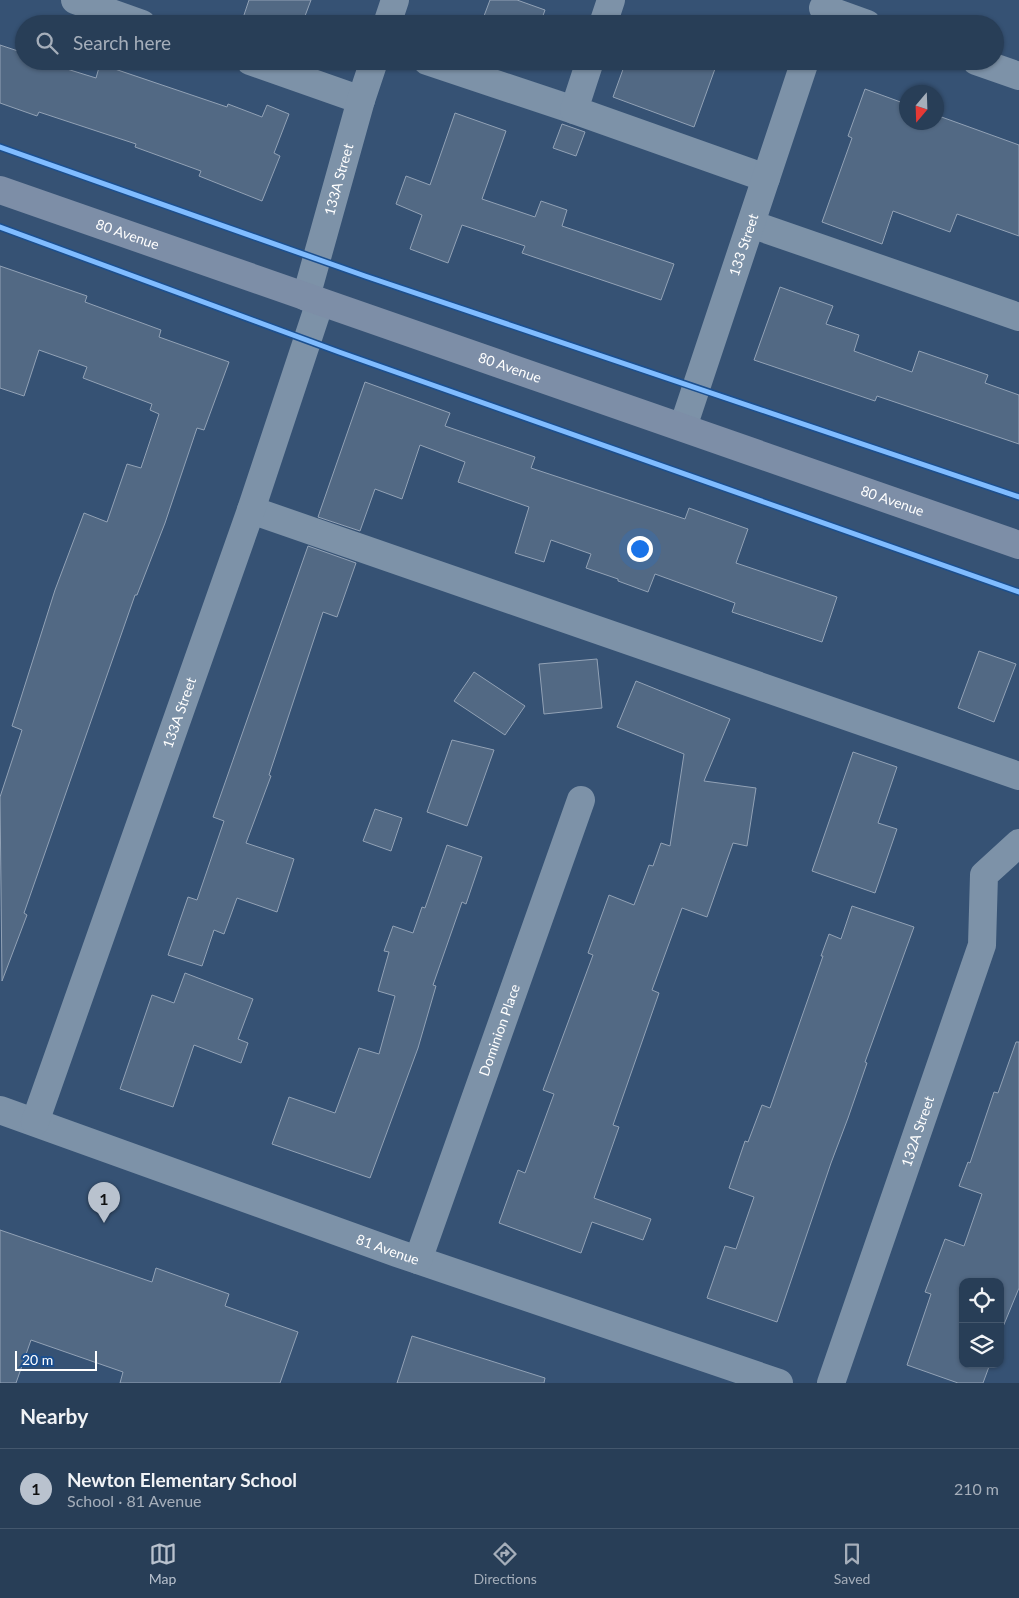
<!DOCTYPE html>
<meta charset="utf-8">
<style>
:root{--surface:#283e57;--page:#344961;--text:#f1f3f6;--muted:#a5aeba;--line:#44576d;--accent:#b9c2ce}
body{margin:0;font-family:Lato,sans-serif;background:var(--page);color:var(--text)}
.controls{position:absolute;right:15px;bottom:15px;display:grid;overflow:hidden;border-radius:10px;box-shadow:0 1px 4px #0004}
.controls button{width:45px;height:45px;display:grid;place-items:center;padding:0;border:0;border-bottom:1px solid var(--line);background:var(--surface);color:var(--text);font:25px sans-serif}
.compass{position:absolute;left:899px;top:85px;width:45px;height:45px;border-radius:50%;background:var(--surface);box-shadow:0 1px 4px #0004;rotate:199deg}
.scale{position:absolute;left:15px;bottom:12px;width:82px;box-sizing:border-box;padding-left:5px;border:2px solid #fff;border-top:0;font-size:14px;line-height:18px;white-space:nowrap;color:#fff;-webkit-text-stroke:4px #1b4f8f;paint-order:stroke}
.you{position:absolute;left:639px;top:548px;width:18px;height:18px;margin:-12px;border:4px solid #fff;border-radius:50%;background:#1a73e8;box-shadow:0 0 0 8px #1a73e833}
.badge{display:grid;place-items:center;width:32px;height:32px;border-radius:50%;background:var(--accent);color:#111;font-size:16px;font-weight:700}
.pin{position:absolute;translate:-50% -41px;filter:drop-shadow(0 1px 2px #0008)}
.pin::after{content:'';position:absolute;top:26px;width:18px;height:15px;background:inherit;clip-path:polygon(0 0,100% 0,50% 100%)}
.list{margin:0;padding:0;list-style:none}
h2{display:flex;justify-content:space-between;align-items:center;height:65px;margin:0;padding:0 20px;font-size:21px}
h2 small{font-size:16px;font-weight:400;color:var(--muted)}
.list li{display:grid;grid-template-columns:32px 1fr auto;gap:15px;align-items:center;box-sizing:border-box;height:80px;padding:0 20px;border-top:1px solid var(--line)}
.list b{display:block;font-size:19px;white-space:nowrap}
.list p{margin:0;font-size:16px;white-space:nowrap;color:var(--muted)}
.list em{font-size:16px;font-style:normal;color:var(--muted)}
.icon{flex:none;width:28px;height:28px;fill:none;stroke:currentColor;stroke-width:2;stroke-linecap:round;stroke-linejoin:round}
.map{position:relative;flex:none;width:1019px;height:1383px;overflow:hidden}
.search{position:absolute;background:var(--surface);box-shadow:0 1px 4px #0004;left:15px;right:15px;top:15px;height:55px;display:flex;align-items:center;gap:12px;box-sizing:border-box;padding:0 18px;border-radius:28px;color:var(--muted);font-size:19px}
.sheet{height:145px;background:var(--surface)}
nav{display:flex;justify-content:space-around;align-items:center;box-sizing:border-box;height:70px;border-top:1px solid var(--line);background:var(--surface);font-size:14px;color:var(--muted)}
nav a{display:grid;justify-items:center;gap:2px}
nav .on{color:var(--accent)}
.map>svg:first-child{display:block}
.building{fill:#526984;stroke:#92a2b6}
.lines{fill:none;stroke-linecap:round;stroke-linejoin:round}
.minor{stroke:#7d92a8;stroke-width:28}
.major{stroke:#7d8ea7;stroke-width:28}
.cycleway-casing{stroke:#1b4f8f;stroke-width:8}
.cycleway{stroke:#80bcff;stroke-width:5}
.labels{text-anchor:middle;stroke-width:5;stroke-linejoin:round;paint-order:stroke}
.street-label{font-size:14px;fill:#fff;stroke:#1b4f8f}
</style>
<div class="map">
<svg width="1019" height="1383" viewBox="0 0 1019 1383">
<rect width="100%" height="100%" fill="#365274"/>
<g class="building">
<path d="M 249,0 L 311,0 L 302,24 L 241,24 Z"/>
<path d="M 490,0 L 517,0 L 545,10 L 540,24 L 481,24 Z"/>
<path d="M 0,45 L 24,53 L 24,61 L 56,61 L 54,65 L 96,78 L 100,64 L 227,107 L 228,104 L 262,117 L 267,105 L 289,114 L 274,153 L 280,156 L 262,201 L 199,176 L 201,171 L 135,147 L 136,144 L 39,112 L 37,116 L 0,103 Z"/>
<path d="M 626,61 L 703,61 L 716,66 L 694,127 L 613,97 Z"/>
<path d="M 865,89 L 906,104 L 906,122 L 936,122 L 936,115 L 1019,145 L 1019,236 L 957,214 L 950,232 L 893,211 L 882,244 L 822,222 L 852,138 L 848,136 Z"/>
<path d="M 455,113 L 506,131 L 482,199 L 535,217 L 541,201 L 567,210 L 562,226 L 674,264 L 661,300 L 522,253 L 525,246 L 462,225 L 448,263 L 410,249 L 422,215 L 396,204 L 406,176 L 430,185 Z"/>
<path d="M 562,124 L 585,132 L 576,156 L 553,148 Z"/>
<path d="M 0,266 L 87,296 L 85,302 L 161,330 L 159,337 L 229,362 L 204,430 L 197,428 L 165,523 L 137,595 L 135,595 L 24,913 L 27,915 L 2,981 L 0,797 L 22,730 L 12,726 L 55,590 L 84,513 L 107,522 L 127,464 L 141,468 L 159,414 L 150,410 L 152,404 L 83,378 L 87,367 L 39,350 L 24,396 L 0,388 Z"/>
<path d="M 780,287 L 833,306 L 826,324 L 859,335 L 854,351 L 912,372 L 919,351 L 988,375 L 985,383 L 1019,395 L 1019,444 L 877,396 L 875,401 L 754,360 Z"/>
<path d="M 365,382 L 450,413 L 445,426 L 535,457 L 531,468 L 685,519 L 689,508 L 748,529 L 736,563 L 837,597 L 822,642 L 732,612 L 735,603 L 655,574 L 648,592 L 618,581 L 618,579 L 586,568 L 591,554 L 551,540 L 544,562 L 515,553 L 529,507 L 458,482 L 465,462 L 420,445 L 402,499 L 375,489 L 360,531 L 318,517 Z"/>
<path d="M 308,546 L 356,563 L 337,617 L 323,612 L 269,775 L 271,776 L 246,843 L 294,859 L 277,912 L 237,898 L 224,934 L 214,930 L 202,966 L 168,955 L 188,897 L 197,900 L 224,821 L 213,817 Z"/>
<path d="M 979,651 L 1016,664 L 994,722 L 958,708 Z"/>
<path d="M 597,659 L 602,708 L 544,714 L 539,664 Z"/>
<path d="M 474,672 L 525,706 L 505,735 L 454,701 Z"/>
<path d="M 636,681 L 730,719 L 704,781 L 756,788 L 747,846 L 733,843 L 707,917 L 682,908 L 652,990 L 659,993 L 613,1125 L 619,1127 L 594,1198 L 651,1219 L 643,1240 L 592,1222 L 581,1253 L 499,1223 L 518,1170 L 525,1173 L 554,1094 L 543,1090 L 593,955 L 588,953 L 609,895 L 634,905 L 649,865 L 653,866 L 661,843 L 670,846 L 684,754 L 617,727 Z"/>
<path d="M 452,740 L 494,750 L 467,826 L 427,812 Z"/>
<path d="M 853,752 L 897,767 L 878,823 L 897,829 L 875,893 L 812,871 Z"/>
<path d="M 375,809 L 402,818 L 391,851 L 363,841 Z"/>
<path d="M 447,845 L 482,857 L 466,904 L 462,902 L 433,985 L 436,986 L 418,1048 L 370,1178 L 272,1144 L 289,1097 L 335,1113 L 359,1048 L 379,1054 L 395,996 L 378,991 L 389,952 L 384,951 L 393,926 L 413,933 L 422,907 L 425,908 Z"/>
<path d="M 852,906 L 914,927 L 865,1062 L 867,1063 L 848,1118 L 831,1163 L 777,1322 L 707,1298 L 725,1246 L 736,1249 L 754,1197 L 729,1188 L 745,1141 L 748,1142 L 762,1105 L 770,1108 L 823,956 L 821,956 L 829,934 L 841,939 Z"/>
<path d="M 185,973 L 253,999 L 238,1039 L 248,1043 L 241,1063 L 194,1045 L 173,1107 L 120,1089 L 152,995 L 174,1003 Z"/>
<path d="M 1016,1042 L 1019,1042 L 1019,1288 L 1000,1334 L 1000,1282 L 963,1282 L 963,1364 L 990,1364 L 983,1383 L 958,1383 L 907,1365 L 931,1294 L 925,1292 L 945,1239 L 964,1246 L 982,1194 L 959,1186 L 968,1162 L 970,1163 L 994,1092 L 998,1093 Z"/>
<path d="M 0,1230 L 152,1282 L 156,1268 L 229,1294 L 225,1306 L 298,1332 L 280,1383 L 120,1383 L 123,1372 L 31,1340 L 16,1383 L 0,1383 Z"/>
<path d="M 412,1336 L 545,1378 L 544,1383 L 397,1383 Z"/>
</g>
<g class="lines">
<g class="minor">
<path d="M 75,0 L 142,24"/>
<path d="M 823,8 L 867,24"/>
<path d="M 387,24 L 395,0"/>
<path d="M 603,24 L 611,0"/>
<path d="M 250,61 L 361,100"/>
<path d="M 427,61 L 574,110"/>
<path d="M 590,61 L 574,110 L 766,178"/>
<path d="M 976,61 L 1019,76"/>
<path d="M 751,224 L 1019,317"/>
<path id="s1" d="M 306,297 L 361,100 L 374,61"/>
<path id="s2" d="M 683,427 L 805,61"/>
<path d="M 251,510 L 1019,776"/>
<path id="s3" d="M 0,1110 L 397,1253 L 779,1383"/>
<path id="s4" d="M 35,1122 L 251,510 L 320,302"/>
<path id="s5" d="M 418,1260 L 581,800"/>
<path id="s6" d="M 831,1383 L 982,945 L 984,875 L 1019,843"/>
</g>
<path class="major" id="s7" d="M 0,190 L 1019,545"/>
<defs>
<g id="cycleway">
<path d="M 0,147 L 365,276 L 1019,497"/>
<path d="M 0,227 L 339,352 L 1019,592"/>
</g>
</defs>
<use href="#cycleway" class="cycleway-casing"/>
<use href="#cycleway" class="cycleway"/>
</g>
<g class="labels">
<g class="street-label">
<text dy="5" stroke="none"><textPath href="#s1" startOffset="122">133A Street</textPath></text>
<text dy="5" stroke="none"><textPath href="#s7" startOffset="135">80 Avenue</textPath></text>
<text dy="5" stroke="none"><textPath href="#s2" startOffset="192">133 Street</textPath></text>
<text dy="5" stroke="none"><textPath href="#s7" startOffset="540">80 Avenue</textPath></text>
<text dy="5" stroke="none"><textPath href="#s7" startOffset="945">80 Avenue</textPath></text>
<text dy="5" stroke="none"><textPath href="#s4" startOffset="434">133A Street</textPath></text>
<text dy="5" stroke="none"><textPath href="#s5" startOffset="244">Dominion Place</textPath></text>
<text dy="5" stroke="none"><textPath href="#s6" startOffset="266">132A Street</textPath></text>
<text dy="5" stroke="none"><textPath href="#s3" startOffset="412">81 Avenue</textPath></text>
</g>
</g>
</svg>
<div class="controls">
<button><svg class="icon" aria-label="locate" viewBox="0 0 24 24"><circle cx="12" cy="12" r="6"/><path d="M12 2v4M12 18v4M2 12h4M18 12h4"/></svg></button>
<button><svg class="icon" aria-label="layers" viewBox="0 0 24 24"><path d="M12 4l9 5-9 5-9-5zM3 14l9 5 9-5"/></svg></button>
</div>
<svg class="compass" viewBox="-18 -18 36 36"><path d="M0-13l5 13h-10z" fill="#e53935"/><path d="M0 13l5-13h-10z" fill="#a5aeba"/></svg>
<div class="scale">20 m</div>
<div class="you"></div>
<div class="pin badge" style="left:104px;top:1223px">1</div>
<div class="search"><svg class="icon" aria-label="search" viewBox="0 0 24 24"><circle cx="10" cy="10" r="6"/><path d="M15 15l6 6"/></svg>Search here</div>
</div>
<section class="sheet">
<h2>Nearby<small></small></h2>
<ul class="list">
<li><span class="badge">1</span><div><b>Newton Elementary School</b><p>School · 81 Avenue</p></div><em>210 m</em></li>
</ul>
</section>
<nav>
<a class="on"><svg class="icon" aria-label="map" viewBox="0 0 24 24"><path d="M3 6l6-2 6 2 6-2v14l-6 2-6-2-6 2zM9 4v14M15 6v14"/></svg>Map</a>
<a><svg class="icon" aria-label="directions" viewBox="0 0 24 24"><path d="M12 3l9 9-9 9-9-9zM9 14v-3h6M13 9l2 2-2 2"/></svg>Directions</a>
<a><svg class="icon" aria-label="saved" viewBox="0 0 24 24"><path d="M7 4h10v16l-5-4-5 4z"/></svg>Saved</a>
</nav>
